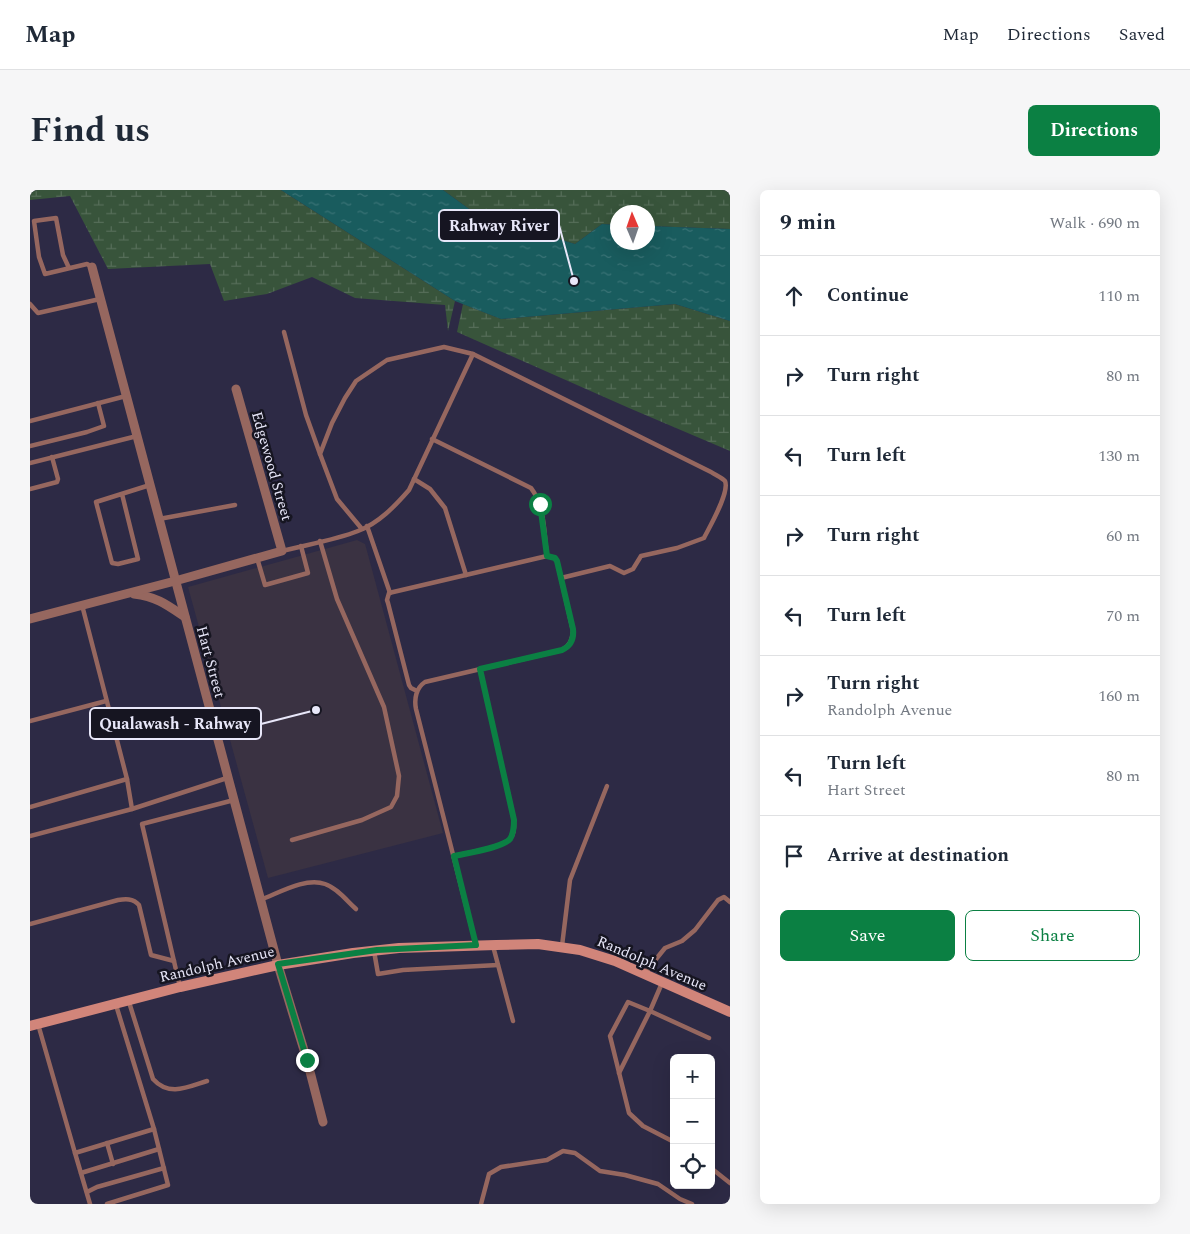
<!DOCTYPE html>
<meta charset="utf-8">
<style>
:root{--surface:#fff;--page:#f6f6f7;--text:#1f2937;--muted:#747a83;--line:#e0e1e3;--accent:#0b8043}
body{margin:0;font-family:Spectral,serif;background:var(--page);color:var(--text)}
.controls{position:absolute;right:15px;bottom:15px;display:grid;overflow:hidden;border-radius:8px;box-shadow:0 5px 20px #0002}
.controls button{width:45px;height:45px;display:grid;place-items:center;padding:0;border:0;border-bottom:1px solid var(--line);background:var(--surface);color:var(--text);font:25px sans-serif}
.compass{position:absolute;left:580px;top:15px;width:45px;height:45px;border-radius:50%;background:var(--surface);box-shadow:0 5px 20px #0002;rotate:358deg}
.stop{position:absolute;width:15px;height:15px;margin:-11px;border:4px solid #0b8043;border-radius:50%;background:#fff}
.stop.end{background:#0b8043;border-color:#fff;box-shadow:0 1px 5px #0008}
.list{margin:0;padding:0;list-style:none}
h2{display:flex;justify-content:space-between;align-items:center;height:65px;margin:0;padding:0 20px;font-size:21px}
h2 small{font-size:16px;font-weight:400;color:var(--muted)}
.list li{display:grid;grid-template-columns:32px 1fr auto;gap:15px;align-items:center;box-sizing:border-box;height:80px;padding:0 20px;border-top:1px solid var(--line)}
.list b{display:block;font-size:19px;white-space:nowrap}
.list p{margin:0;font-size:16px;white-space:nowrap;color:var(--muted)}
.list em{font-size:16px;font-style:normal;color:var(--muted)}
.actions{display:flex;gap:10px;padding:15px 20px}
.actions a{flex:1;padding:11px 0;border:1px solid var(--accent);border-radius:8px;text-align:center;font-size:18px;color:var(--accent)}
.actions .main{background:var(--accent);color:#fff}
.icon{flex:none;width:28px;height:28px;fill:none;stroke:currentColor;stroke-width:2;stroke-linecap:round;stroke-linejoin:round}
.map{position:relative;flex:none;width:700px;height:1014px;overflow:hidden;border-radius:8px}
header{display:flex;align-items:center;gap:30px;box-sizing:border-box;height:70px;padding:0 25px;background:var(--surface);border-bottom:1px solid var(--line)}
header strong{font-size:24px}
nav{display:flex;gap:28px;margin-inline-start:auto;font-size:18px}
.intro{display:flex;align-items:center;justify-content:space-between;box-sizing:border-box;height:120px;padding:0 30px}
h1{margin:0;font-size:35px}
.button{padding:12px 22px;border-radius:8px;background:var(--accent);color:#fff;font-size:18px;font-weight:700}
main{display:flex;gap:30px;padding:0 30px}
aside{flex:1;background:var(--surface);border-radius:8px;box-shadow:0 5px 20px #0002}
.map>svg:first-child{display:block}
.commercial{fill:#3a3242}
.wetland{fill:url(#wetland-marsh)}
.water{fill:url(#water-ripples)}
.lines{fill:none;stroke-linecap:round;stroke-linejoin:round}
.lane{stroke:#96675f;stroke-width:4.5}
.street{stroke:#96675f;stroke-width:9}
.secondary{stroke:#d1857a;stroke-width:10}
.route{stroke:#0b8043;stroke-width:6}
.labels{text-anchor:middle;stroke-width:5;stroke-linejoin:round;paint-order:stroke}
.street-label{font-size:15px;fill:#e8e7f9;stroke:#161521}
.leader{fill:none;stroke:#e8e7f9;stroke-width:2}
.callout-dot{fill:#e8e7f9;stroke:#161521;stroke-width:2}
.callout{fill:#161521;stroke:#e8e7f9;stroke-width:2}
.callout-label{font-size:16px;text-anchor:middle;font-weight:bold;fill:#e8e7f9}
</style>
<header>
<strong>Map</strong>
<nav><a>Map</a><a>Directions</a><a>Saved</a></nav>
</header>
<div class="intro"><h1>Find us</h1><a class="button">Directions</a></div>
<main>
<div class="map">
<svg width="700" height="1014" viewBox="0 0 700 1014">
<defs>
<pattern id="wetland-marsh" width="20" height="14" patternUnits="userSpaceOnUse" patternTransform="scale(1.25)"><rect width="20" height="14" fill="#38543b"/><path d="M1 5h8M5 5V1M11 12h8M15 12V8" fill="none" stroke="#556d58"/></pattern>
<pattern id="water-ripples" width="26" height="14" patternUnits="userSpaceOnUse" patternTransform="scale(1.25)"><rect width="26" height="14" fill="#195c5e"/><path d="M2 4q2-2 4 0t4 0M15 11q2-2 4 0t4 0" fill="none" stroke="#3a7376"/></pattern>
</defs>
<rect width="100%" height="100%" fill="#2d2a45"/>
<path class="commercial" d="M 327,350 L 335,354 L 337,361 L 413,643 L 238,688 L 158,397 Z"/>
<g class="wetland">
<path d="M 0,0 L 251,0 L 425,111 L 418,141 L 415,115 L 325,108 L 282,87 L 237,104 L 194,111 L 180,74 L 78,79 L 40,6 L 0,10 Z"/>
<path d="M 413,0 L 700,0 L 700,39 L 618,36 L 618,22 L 588,22 L 587,35 L 572,34 L 545,54 L 446,24 Z"/>
<path d="M 433,114 L 471,129 L 645,114 L 700,131 L 700,261 L 599,218 L 427,142 Z"/>
</g>
<path class="water" d="M 251,0 L 413,0 L 446,24 L 545,54 L 572,34 L 587,35 L 588,52 L 618,52 L 618,36 L 700,39 L 700,131 L 645,114 L 471,129 L 425,111 Z"/>
<g class="lines">
<g class="lane">
<path d="M 39,78 L 33,65 L 26,28 L 4,31 L 9,67 L 15,84 L 57,74 L 62,77"/>
<path d="M 0,114 L 8,123 L 70,109"/>
<path d="M 254,142 L 276,225 L 290,264"/>
<path d="M 443,164 L 681,282 C 685,285 691,287 695,291 C 700,302 680,336 674,348 L 647,358 L 611,366 L 603,379 L 594,383 L 580,376 L 531,388"/>
<path d="M 0,231 L 96,206"/>
<path d="M 402,249 L 501,298 C 515,316 514,344 517,366"/>
<path d="M 0,256 L 57,242 L 74,236 L 68,213"/>
<path d="M 0,273 L 107,246"/>
<path d="M 384,289 L 400,299 L 415,318 L 436,385"/>
<path d="M 0,299 L 27,292 L 28,289 L 22,267"/>
<path d="M 92,304 L 108,369 L 88,374 L 82,373 L 66,312 L 120,295"/>
<path d="M 129,329 L 205,315"/>
<path d="M 337,336 L 360,403"/>
<path d="M 252,361 C 275,355 306,350 328,341 C 349,333 365,316 379,300 L 443,164 L 414,157 L 357,170 L 326,191 L 315,208 L 302,233 L 290,264 L 307,309 L 332,339"/>
<path d="M 227,368 L 235,395 L 278,383 L 271,356"/>
<path d="M 52,415 L 97,589 L 102,619"/>
<path d="M 387,501 L 381,498 L 379,495 L 358,413 L 357,410 L 359,403 L 517,366 L 525,368 L 527,371 L 543,441 C 542,450 540,456 532,460 L 395,492 C 386,498 384,509 386,519 L 446,755"/>
<path d="M 0,531 L 76,511"/>
<path d="M 0,617 L 97,589"/>
<path d="M 0,646 L 102,619 L 197,588"/>
<path d="M 262,650 L 332,630 L 361,617 L 367,606 L 369,586 L 354,517 L 307,409 L 290,351"/>
<path d="M 424,666 C 436,663 472,658 480,649 C 485,643 484,636 484,630 L 450,479"/>
<path d="M 230,710 C 249,703 275,687 295,694 C 307,698 317,711 326,719"/>
<path d="M 0,734 L 88,710 C 95,709 103,708 109,715 L 121,765 L 144,771"/>
<path d="M 463,756 L 483,831"/>
<path d="M 532,756 L 540,690 L 577,596"/>
<path d="M 344,761 L 348,784 L 373,780 L 468,775"/>
<path d="M 614,784 L 635,758 L 652,751 L 665,740 L 688,710 L 694,707 L 700,712"/>
<path d="M 632,793 L 620,821 L 598,812 L 580,846 L 599,923 L 613,936 L 644,952"/>
<path d="M 150,797 L 112,634 L 204,610"/>
<path d="M 99,812 L 123,889 C 139,907 158,897 177,891"/>
<path d="M 8,834 L 45,963 L 124,939 L 86,815"/>
<path d="M 589,883 L 620,821 L 679,848"/>
<path d="M 77,953 L 83,974"/>
<path d="M 45,963 L 60,1014"/>
<path d="M 681,978 L 700,993"/>
<path d="M 51,983 L 129,959"/>
<path d="M 57,1002 L 67,997 L 134,978"/>
<path d="M 77,1014 L 138,995 L 124,939"/>
<path d="M 451,1014 L 459,984 L 471,977 L 517,970 L 533,961 L 545,963 L 570,981 L 595,985 L 628,994 L 650,1009 L 662,1014"/>
</g>
<g class="street">
<path d="M 62,77 L 248,775 L 277,870 L 293,932"/>
<path d="M 104,404 C 127,407 136,414 155,427"/>
<path d="M 0,429 L 145,391 L 252,361 L 206,199"/>
</g>
<path class="secondary" d="M 0,836 L 150,797 L 248,775 L 323,763 L 369,758 L 466,755 L 508,754 L 550,760 L 585,771 L 700,822"/>
</g>
<g class="lines">
<path class="route" d="M 277,870 L 248,774 L 347,760 L 446,755 L 424,666 C 437,663 472,658 480,649 C 484,643 484,636 484,630 L 450,479 L 532,460 C 541,456 544,448 543,439 L 527,371 L 525,368 L 517,366 L 510,314"/>
</g>
<g class="labels">
<g class="street-label">
<text transform="translate(242 276) rotate(74)" y="5">Edgewood Street</text>
<text transform="translate(181 472) rotate(75)" y="5">Hart Street</text>
<text transform="translate(622 773) rotate(23)" y="5">Randolph Avenue</text>
<text transform="translate(187 774) rotate(-13)" y="5">Randolph Avenue</text>
</g>
</g>
<path class="leader" d="M544 91L529 35M286 520L231 534"/>
<g class="callout-dot">
<circle cx="544" cy="91" r="5"/>
<circle cx="286" cy="520" r="5"/>
</g>
<g class="callout">
<rect x="409" y="20" width="120" height="31" rx="5"/>
<rect x="60" y="518" width="171" height="31" rx="5"/>
</g>
<g class="callout-label">
<text x="469" y="41">Rahway River</text>
<text x="145" y="539">Qualawash - Rahway</text>
</g>
</svg>
<div class="controls">
<button>+</button>
<button>−</button>
<button><svg class="icon" aria-label="locate" viewBox="0 0 24 24"><circle cx="12" cy="12" r="6"/><path d="M12 2v4M12 18v4M2 12h4M18 12h4"/></svg></button>
</div>
<svg class="compass" viewBox="-18 -18 36 36"><path d="M0-13l5 13h-10z" fill="#e53935"/><path d="M0 13l5-13h-10z" fill="#747a83"/></svg>
<div class="stop" style="left:510px;top:314px"></div>
<div class="stop end" style="left:277px;top:870px"></div>
</div>
<aside>
<h2>9 min<small>Walk · 690 m</small></h2>
<ul class="list">
<li><svg class="icon" aria-label="ahead" viewBox="0 0 24 24"><path d="M12 20V5M6 11l6-6 6 6"/></svg><div><b>Continue</b></div><em>110 m</em></li>
<li><svg class="icon" aria-label="right" viewBox="0 0 24 24"><path d="M7 20v-9h11M14 6l5 5-5 5"/></svg><div><b>Turn right</b></div><em>80 m</em></li>
<li><svg class="icon" aria-label="left" viewBox="0 0 24 24"><path d="M17 20v-9H6M10 6l-5 5 5 5"/></svg><div><b>Turn left</b></div><em>130 m</em></li>
<li><svg class="icon" aria-label="right" viewBox="0 0 24 24"><path d="M7 20v-9h11M14 6l5 5-5 5"/></svg><div><b>Turn right</b></div><em>60 m</em></li>
<li><svg class="icon" aria-label="left" viewBox="0 0 24 24"><path d="M17 20v-9H6M10 6l-5 5 5 5"/></svg><div><b>Turn left</b></div><em>70 m</em></li>
<li><svg class="icon" aria-label="right" viewBox="0 0 24 24"><path d="M7 20v-9h11M14 6l5 5-5 5"/></svg><div><b>Turn right</b><p>Randolph Avenue</p></div><em>160 m</em></li>
<li><svg class="icon" aria-label="left" viewBox="0 0 24 24"><path d="M17 20v-9H6M10 6l-5 5 5 5"/></svg><div><b>Turn left</b><p>Hart Street</p></div><em>80 m</em></li>
<li><svg class="icon" aria-label="arrive" viewBox="0 0 24 24"><path d="M6 21V4h12l-3 4 3 4H6"/></svg><div><b>Arrive at destination</b></div></li>
</ul>
<div class="actions"><a class="main">Save</a><a>Share</a></div>
</aside>
</main>
